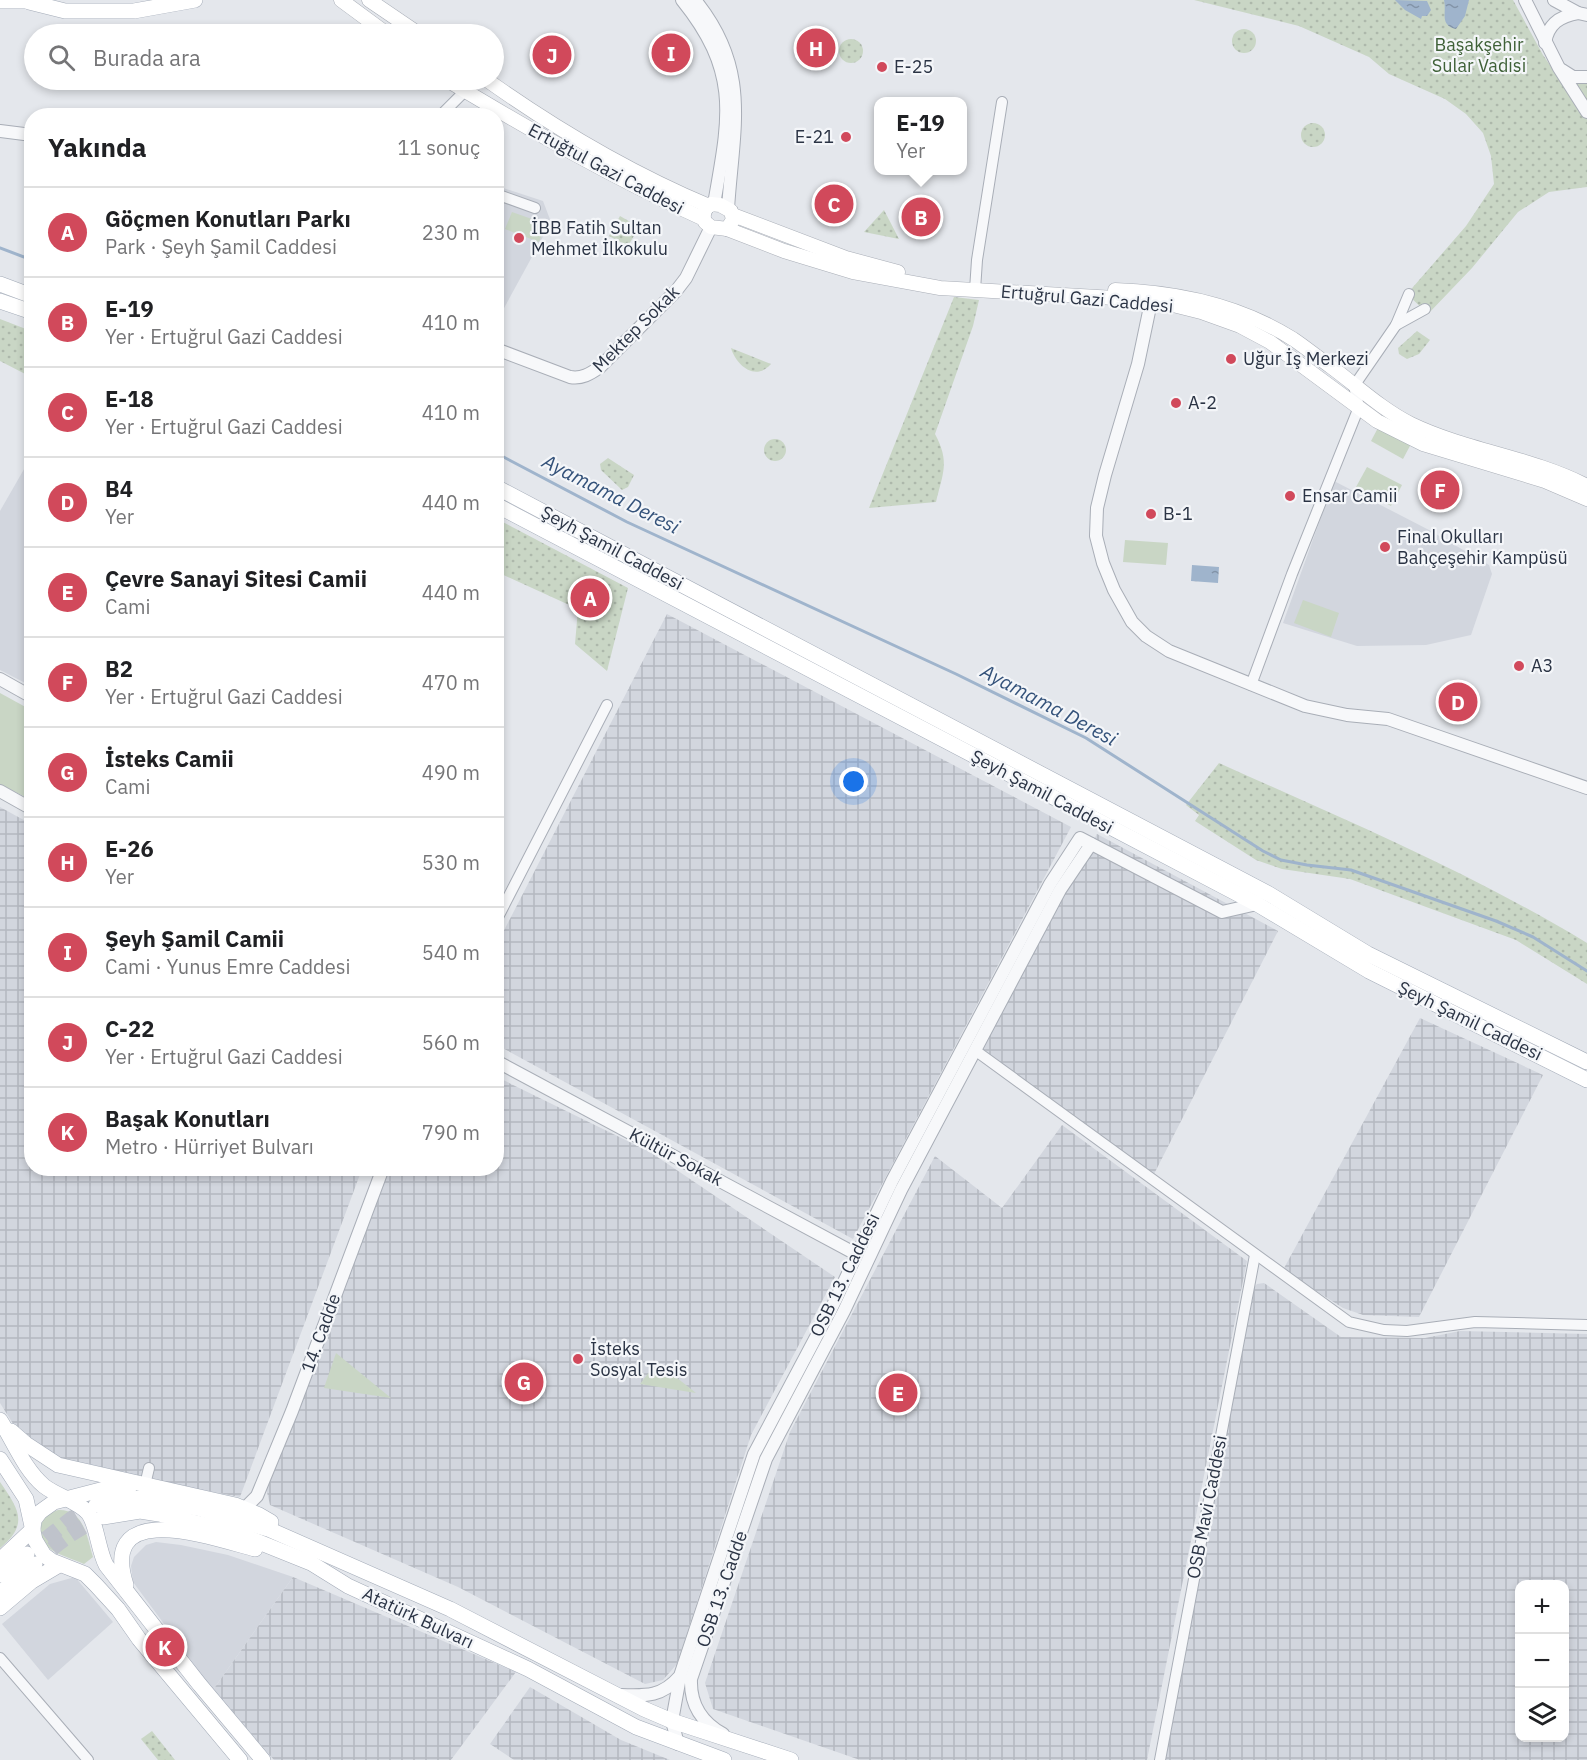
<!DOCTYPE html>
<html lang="tr">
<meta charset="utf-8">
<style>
:root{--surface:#fff;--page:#f6f6f6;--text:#202124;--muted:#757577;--line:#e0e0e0;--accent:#d1495b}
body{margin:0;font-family:"IBM Plex Sans",sans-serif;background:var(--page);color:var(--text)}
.controls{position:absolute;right:18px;bottom:18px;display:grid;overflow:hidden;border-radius:12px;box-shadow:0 3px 9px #0003}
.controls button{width:54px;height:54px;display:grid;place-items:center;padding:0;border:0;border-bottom:2px solid var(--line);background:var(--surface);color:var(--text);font:30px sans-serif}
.you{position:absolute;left:854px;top:782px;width:21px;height:21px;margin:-15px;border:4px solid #fff;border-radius:50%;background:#1a73e8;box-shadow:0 0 0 9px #1a73e833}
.badge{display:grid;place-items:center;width:39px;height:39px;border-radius:50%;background:var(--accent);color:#fff;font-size:20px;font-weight:700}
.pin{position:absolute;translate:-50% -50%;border:3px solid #fff;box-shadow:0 2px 6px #0006}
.popup{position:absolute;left:874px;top:97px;width:93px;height:78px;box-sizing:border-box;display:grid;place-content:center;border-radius:12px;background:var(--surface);filter:drop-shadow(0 2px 4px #0005);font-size:20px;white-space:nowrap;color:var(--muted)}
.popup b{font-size:22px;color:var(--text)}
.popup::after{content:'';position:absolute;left:50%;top:100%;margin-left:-12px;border:12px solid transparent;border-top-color:var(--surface)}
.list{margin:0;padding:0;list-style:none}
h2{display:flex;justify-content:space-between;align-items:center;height:78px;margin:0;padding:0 24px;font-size:26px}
h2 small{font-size:20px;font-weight:400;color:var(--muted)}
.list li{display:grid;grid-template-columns:39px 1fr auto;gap:18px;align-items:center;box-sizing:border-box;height:90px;padding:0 24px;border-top:2px solid var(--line)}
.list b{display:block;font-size:22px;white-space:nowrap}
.list p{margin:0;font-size:20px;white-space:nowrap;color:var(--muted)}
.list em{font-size:20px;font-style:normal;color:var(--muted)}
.icon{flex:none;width:33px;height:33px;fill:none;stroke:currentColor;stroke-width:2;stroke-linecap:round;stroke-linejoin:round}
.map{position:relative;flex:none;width:1587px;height:1760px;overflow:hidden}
.search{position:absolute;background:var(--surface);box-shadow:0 3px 9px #0003;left:24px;top:24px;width:480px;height:66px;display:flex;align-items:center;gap:15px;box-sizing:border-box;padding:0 21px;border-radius:33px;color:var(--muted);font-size:22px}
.panel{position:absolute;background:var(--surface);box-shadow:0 3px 9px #0003;left:24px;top:108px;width:480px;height:1068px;border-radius:24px}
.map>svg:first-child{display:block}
.built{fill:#d2d6de}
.industrial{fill:url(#industrial-grid);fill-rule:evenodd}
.green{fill:#c9d6c5}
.park{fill:url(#park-dots)}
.water{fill:url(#water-ripples)}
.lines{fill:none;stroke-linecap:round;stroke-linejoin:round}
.stream{stroke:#9fb4cc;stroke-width:3}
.primary-tunnel{stroke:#bfc3cb;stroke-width:15;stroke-dasharray:15 8;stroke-linecap:butt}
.minor-casing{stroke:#a9aeb7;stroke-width:12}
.tertiary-casing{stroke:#a9aeb7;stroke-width:14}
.secondary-casing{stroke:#a9aeb7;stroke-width:15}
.primary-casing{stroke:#a3abb8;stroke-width:16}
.minor{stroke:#f7f8fa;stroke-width:10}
.tertiary{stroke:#f7f8fa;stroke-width:12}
.secondary{stroke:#fff;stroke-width:14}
.primary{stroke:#fff;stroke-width:15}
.poi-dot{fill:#d1495b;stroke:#f4f6f9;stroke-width:2}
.labels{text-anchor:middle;stroke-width:4.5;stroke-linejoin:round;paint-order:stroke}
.park-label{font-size:18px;fill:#3f6138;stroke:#f4f6f9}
.poi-label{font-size:18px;fill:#2b3445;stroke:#f4f6f9;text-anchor:start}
.street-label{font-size:18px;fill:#2b3445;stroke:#f4f6f9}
.water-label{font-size:20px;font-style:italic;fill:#34527a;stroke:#f4f6f9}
</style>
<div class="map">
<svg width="1587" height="1760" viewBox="0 0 1587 1760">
<defs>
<pattern id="industrial-grid" width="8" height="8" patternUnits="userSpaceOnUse" patternTransform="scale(1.5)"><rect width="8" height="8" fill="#d2d6de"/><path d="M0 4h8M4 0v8" fill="none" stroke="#b4b8c0"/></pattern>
<pattern id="park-dots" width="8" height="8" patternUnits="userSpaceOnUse" patternTransform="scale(1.5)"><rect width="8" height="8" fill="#c9d6c5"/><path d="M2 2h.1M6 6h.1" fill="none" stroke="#adb8ab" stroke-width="1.8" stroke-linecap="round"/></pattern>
<pattern id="water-ripples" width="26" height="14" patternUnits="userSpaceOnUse" patternTransform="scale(1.5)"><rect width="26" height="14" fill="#9fb4cc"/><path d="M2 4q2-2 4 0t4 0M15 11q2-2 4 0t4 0" fill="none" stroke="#8293a7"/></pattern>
</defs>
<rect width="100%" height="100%" fill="#e4e7ec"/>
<g class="built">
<path d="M 497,186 L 543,201 L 551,222 L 497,321 Z"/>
<path d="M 31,457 L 31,686 L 0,670 L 0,511 Z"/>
<path d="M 1334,481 L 1429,530 L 1489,565 L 1492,574 L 1471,635 L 1426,645 L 1357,646 L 1283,623 Z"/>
<path d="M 156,1542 L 181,1545 L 228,1555 L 293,1577 L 213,1690 L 133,1582 L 131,1566 L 134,1557 L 146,1545 Z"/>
<path d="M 75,1577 L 113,1622 L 48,1680 L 2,1624 L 50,1584 Z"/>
</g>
<g class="industrial">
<path d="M 667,614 L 1071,827 L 853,1239 L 497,1045 L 497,944 Z"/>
<path d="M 0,807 L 31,824 L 32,1168 L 362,1169 L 240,1497 L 58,1463 L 15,1427 L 0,1403 Z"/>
<path d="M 1097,834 L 1278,931 L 1153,1176 L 977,1046 Z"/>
<path d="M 1420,1018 L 1543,1075 L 1419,1317 L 1363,1315 L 1343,1308 L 1283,1270 Z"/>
<path d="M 497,1077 L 650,1152 L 835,1277 L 751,1435 L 677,1664 L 663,1680 L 645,1684 L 458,1587 L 270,1505 L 266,1488 L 387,1169 L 496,1168 Z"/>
<path d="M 1062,1125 L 1247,1261 L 1147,1760 L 860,1760 L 713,1709 L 705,1683 L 790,1432 L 935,1156 L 1002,1208 Z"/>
<path d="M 1264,1283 L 1341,1337 L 1425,1338 L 1460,1331 L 1587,1334 L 1587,1760 L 1165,1760 L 1252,1289 L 1257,1284 ZM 1520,1584 L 1564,1584 L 1564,1738 L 1520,1738 Z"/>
<path d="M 293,1577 L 516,1672 L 451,1760 L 274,1760 L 213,1690 Z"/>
<path d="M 530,1687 L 621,1740 L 670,1760 L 514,1760 L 490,1744 Z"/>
</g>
<g class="green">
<path d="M 512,212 L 546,224 L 539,242 L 505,229 Z"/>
<path d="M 1379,426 L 1411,444 L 1403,459 L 1371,441 Z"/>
<path d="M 1367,467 L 1402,485 L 1391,506 L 1356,487 Z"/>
<path d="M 1125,540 L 1168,543 L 1166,565 L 1123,562 Z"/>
<path d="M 1303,600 L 1339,613 L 1331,637 L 1294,623 Z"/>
<path d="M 0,693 L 31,710 L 31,800 L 0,784 Z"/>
<path d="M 336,1353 L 391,1398 L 324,1388 Z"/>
<path d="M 657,1362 L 696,1393 L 640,1384 Z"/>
<path d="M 58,1510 C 84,1509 87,1537 93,1557 L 84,1564 C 69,1557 34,1550 41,1526 C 43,1517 49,1513 58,1510 Z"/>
</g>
<g class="park">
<path d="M 1194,0 L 1513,0 L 1543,55 L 1561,81 L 1587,82 L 1587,187 L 1549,192 L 1518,212 L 1472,268 L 1428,314 L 1407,294 L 1466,226 L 1494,184 L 1491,156 L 1483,133 L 1466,114 L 1445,99 L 1389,74 L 1369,57 L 1299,26 Z"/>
<circle cx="1244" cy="41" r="12"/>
<circle cx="851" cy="51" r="12"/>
<circle cx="1313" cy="135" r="12"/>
<path d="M 884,210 L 899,239 L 864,232 Z"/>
<path d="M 620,216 L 639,227 L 628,246 L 609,236 Z"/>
<path d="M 954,297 L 979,300 L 973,326 L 935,434 C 950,462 943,473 936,502 L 869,508 Z"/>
<path d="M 0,319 L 31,331 L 31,377 L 0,361 Z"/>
<path d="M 1417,331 L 1430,340 L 1419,354 L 1407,359 L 1399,354 L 1398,348 Z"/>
<path d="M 731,348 L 771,364 C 755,382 736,365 731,348 Z"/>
<circle cx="775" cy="450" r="11"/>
<path d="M 608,458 L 634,475 L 628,487 L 622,490 L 601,470 L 600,464 Z"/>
<path d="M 497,519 L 628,588 L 607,671 L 575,644 L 578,609 L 497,572 Z"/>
<path d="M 1219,763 C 1343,819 1470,872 1587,943 L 1587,984 L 1516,940 L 1350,879 L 1282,869 L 1256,860 L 1195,821 L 1199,815 L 1186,805 Z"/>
<path d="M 0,1482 C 18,1508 30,1524 0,1548 Z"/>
<path d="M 152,1731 L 175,1760 L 158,1760 L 141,1739 Z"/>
</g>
<g class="water">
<path d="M 1395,0 L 1427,1 L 1431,10 L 1427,16 L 1422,16 L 1421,19 L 1405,10 Z"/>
<path d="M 1444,0 L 1469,0 L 1465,16 L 1456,29 C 1439,25 1447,13 1444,0 Z"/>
<path d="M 1192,565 L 1219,567 L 1218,583 L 1191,581 Z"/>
</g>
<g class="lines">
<g class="stream">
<path d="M 0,248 L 32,260"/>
<path d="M 496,453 L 627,522 L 956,674 L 1086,738 L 1263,851 L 1281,860 L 1307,865 L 1351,870 L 1496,921 L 1533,937 L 1587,971"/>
</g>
<g class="primary-tunnel">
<path d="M 28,1553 L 72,1518 L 96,1505"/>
<path d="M 35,1564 C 56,1544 76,1529 103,1517"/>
</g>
<defs>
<g id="minor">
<path d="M 440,116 L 465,91"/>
<path d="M 496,194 L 535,208"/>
<path d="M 975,290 L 977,260 L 1002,102"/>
<path d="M 1396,325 L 1425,309"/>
<path d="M 1251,685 L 1292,574 L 1359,407 L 1354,386 L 1396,325 L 1409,294"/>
<path d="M 496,921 L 607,705"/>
<path d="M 976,1051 L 1349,1322 L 1384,1330 L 1407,1331 L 1475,1322 L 1587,1325"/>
<path d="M 145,1485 L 149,1468"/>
<path d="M 0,1658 L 88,1760"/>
<path d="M 1160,1760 L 1255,1255"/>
</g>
<g id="tertiary">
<path d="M 682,0 C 741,73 729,118 714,204"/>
<path d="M 695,0 C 752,70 733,128 728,209"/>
<path d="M 1525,0 L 1559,68 L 1587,112"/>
<path d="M 1554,0 L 1578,13 L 1587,15"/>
<path d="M 1545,43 C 1548,24 1560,16 1578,13"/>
<path d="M 1562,70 L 1573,77 L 1587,77"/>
<path d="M 0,131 L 32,135"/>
<path d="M 1151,302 L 1138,364 L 1105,475 L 1097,508 L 1096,536 L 1103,563 L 1114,590 L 1132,622 L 1146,636 L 1169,651 L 1305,706 L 1347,715 L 1388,719 L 1587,788"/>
<path d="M 496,349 L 570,377 C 582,379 590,374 600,367 L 676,291 L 686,278 L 711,227"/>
<path d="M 0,679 L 32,697"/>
<path d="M 0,791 L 32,809"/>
<path d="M 496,1061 L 856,1254"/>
<path d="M 244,1509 L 257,1496 L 292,1411 L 383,1168"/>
<path d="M 620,1695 C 646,1696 662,1697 680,1676 L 754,1454 L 833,1305 L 892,1181 L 1050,884 L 1080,838 L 1222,912 L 1257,904"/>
<path d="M 723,1734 C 701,1722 690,1704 691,1679 L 766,1459 L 844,1311 L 901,1190 L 1060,890 L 1091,844"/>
<path d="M 678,1744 L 672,1721 L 680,1677"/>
</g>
<g id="secondary">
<path d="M 341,0 L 387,34"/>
<path d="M 369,0 L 419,34"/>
<path d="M 447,80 C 530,130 615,179 704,219"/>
<path d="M 487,80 C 556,129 631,173 709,206"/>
<path d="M 711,204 L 720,205 L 731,211 L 733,220 L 727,229 L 711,227 L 705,222 C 702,215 705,208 711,204 Z"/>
<path d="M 733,215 L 846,258 L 898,272"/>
<path d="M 727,229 L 784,251 L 853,272 L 940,288 L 1115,298 L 1169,304 L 1201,312 L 1240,326 L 1270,342 L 1377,421 L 1423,444 L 1545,481 L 1587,499"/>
<path d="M 1115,290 C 1176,292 1239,305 1293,339 C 1305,347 1317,357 1330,366 C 1356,385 1381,409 1411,424 C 1467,451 1531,457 1587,486"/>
</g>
<g id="primary">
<path d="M 0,1 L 39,1"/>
<path d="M 29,2 L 65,11 L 134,11 L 195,0"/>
<path d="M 0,284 L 32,296"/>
<path d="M 0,301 L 32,312"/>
<path d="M 496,487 L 1269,894 L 1368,954 L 1587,1062"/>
<path d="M 496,505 L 1257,904 L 1369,971 L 1587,1080"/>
<path d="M 0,1420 C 14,1442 24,1469 44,1486 C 57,1496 79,1502 88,1513 C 97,1524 98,1550 106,1565 L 200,1685 L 263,1760"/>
<path d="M 11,1431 L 26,1444 L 58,1465 L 235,1505 L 259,1515 L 271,1522"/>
<path d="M 0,1459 L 26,1499 L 35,1540 L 44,1555 L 52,1561 L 85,1574 L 96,1585 L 118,1609 L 139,1639 L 240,1760"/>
<path d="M 96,1505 L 119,1500 L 142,1498 L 201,1509 L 268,1529 L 450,1609 L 644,1709 L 672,1721 L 791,1760"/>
<path d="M 103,1517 L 140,1511 L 159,1514 L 234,1532 L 311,1563 L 348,1586 L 528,1669 L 636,1727 L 724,1760"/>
<path d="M 0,1560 L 33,1529 L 34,1520 L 40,1512 L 54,1502 L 112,1487 L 130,1486"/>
<path d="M 0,1575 L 27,1554"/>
<path d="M 126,1585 C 98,1497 213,1538 255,1549"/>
<path d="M 0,1593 L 35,1564"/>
<path d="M 0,1608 L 32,1581 L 59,1565"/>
</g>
</defs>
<use href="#minor" class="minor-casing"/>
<use href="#tertiary" class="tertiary-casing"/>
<use href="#secondary" class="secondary-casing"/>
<use href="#primary" class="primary-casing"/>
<use href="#minor" class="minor"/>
<use href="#tertiary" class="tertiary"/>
<use href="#secondary" class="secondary"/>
<use href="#primary" class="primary"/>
</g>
<g class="poi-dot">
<circle cx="882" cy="67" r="6"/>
<circle cx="846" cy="137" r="6"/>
<circle cx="519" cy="238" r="6"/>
<circle cx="1231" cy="359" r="6"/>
<circle cx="1176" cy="403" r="6"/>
<circle cx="1290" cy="496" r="6"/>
<circle cx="1151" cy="514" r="6"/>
<circle cx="1385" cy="547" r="6"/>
<circle cx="1519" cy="666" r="6"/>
<circle cx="578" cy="1359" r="6"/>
</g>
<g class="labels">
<g class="park-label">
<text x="1479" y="51">Başakşehir<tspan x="1479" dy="21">Sular Vadisi</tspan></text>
</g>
<g class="poi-label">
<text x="894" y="73">E-25</text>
<text x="834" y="143" text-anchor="end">E-21</text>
<text x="531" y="234">İBB Fatih Sultan<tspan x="531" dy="21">Mehmet İlkokulu</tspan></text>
<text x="1243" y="365">Uğur İş Merkezi</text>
<text x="1188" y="409">A-2</text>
<text x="1302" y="502">Ensar Camii</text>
<text x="1163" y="520">B-1</text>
<text x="1397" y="543">Final Okulları<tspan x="1397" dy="21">Bahçeşehir Kampüsü</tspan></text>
<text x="1531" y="672">A3</text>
<text x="590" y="1355">İsteks<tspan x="590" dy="21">Sosyal Tesis</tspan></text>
</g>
<g class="street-label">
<text transform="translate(606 169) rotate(28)" y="6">Ertuğtul Gazi Caddesi</text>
<text transform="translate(1087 299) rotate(5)" y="6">Ertuğrul Gazi Caddesi</text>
<text transform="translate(636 329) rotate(-45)" y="6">Mektep Sokak</text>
<text transform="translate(612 548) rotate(28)" y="6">Şeyh Şamil Caddesi</text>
<text transform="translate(1042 792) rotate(28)" y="6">Şeyh Şamil Caddesi</text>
<text transform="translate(1470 1021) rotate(26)" y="6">Şeyh Şamil Caddesi</text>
<text transform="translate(676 1157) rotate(28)" y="6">Kültür Sokak</text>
<text transform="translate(845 1275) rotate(-64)" y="6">OSB 13. Caddesi</text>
<text transform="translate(321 1333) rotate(-70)" y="6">14. Cadde</text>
<text transform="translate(1207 1507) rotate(-79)" y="6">OSB Mavi Caddesi</text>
<text transform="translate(722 1589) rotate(-71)" y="6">OSB 13. Cadde</text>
<text transform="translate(418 1618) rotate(25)" y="6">Atatürk Bulvarı</text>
</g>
<g class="water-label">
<text transform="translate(611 494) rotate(27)" y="7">Ayamama Deresi</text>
<text transform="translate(1049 705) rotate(28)" y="7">Ayamama Deresi</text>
</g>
</g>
</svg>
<div class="controls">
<button>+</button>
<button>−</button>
<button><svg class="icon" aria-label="layers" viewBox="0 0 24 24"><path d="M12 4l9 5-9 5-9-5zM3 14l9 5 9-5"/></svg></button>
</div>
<div class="you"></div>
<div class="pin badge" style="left:590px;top:598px">A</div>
<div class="pin badge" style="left:921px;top:217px">B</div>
<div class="popup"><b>E-19</b>Yer</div>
<div class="pin badge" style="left:834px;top:204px">C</div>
<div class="pin badge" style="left:1458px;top:702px">D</div>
<div class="pin badge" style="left:898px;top:1393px">E</div>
<div class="pin badge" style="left:1440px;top:490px">F</div>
<div class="pin badge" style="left:524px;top:1382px">G</div>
<div class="pin badge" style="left:816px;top:48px">H</div>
<div class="pin badge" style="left:671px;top:53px">I</div>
<div class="pin badge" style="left:552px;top:55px">J</div>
<div class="pin badge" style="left:165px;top:1647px">K</div>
<div class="search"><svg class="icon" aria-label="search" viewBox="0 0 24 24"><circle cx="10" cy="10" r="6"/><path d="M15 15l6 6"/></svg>Burada ara</div>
<section class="panel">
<h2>Yakında<small>11 sonuç</small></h2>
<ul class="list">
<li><span class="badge">A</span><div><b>Göçmen Konutları Parkı</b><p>Park · Şeyh Şamil Caddesi</p></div><em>230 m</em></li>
<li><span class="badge">B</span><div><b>E-19</b><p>Yer · Ertuğrul Gazi Caddesi</p></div><em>410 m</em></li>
<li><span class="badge">C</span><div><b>E-18</b><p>Yer · Ertuğrul Gazi Caddesi</p></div><em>410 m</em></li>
<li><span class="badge">D</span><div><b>B4</b><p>Yer</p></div><em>440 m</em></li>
<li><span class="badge">E</span><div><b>Çevre Sanayi Sitesi Camii</b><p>Cami</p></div><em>440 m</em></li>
<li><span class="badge">F</span><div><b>B2</b><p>Yer · Ertuğrul Gazi Caddesi</p></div><em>470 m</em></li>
<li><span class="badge">G</span><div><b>İsteks Camii</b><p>Cami</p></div><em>490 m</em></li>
<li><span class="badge">H</span><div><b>E-26</b><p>Yer</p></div><em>530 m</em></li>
<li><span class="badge">I</span><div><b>Şeyh Şamil Camii</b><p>Cami · Yunus Emre Caddesi</p></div><em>540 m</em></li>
<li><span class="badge">J</span><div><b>C-22</b><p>Yer · Ertuğrul Gazi Caddesi</p></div><em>560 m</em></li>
<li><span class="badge">K</span><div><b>Başak Konutları</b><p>Metro · Hürriyet Bulvarı</p></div><em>790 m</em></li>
</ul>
</section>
</div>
